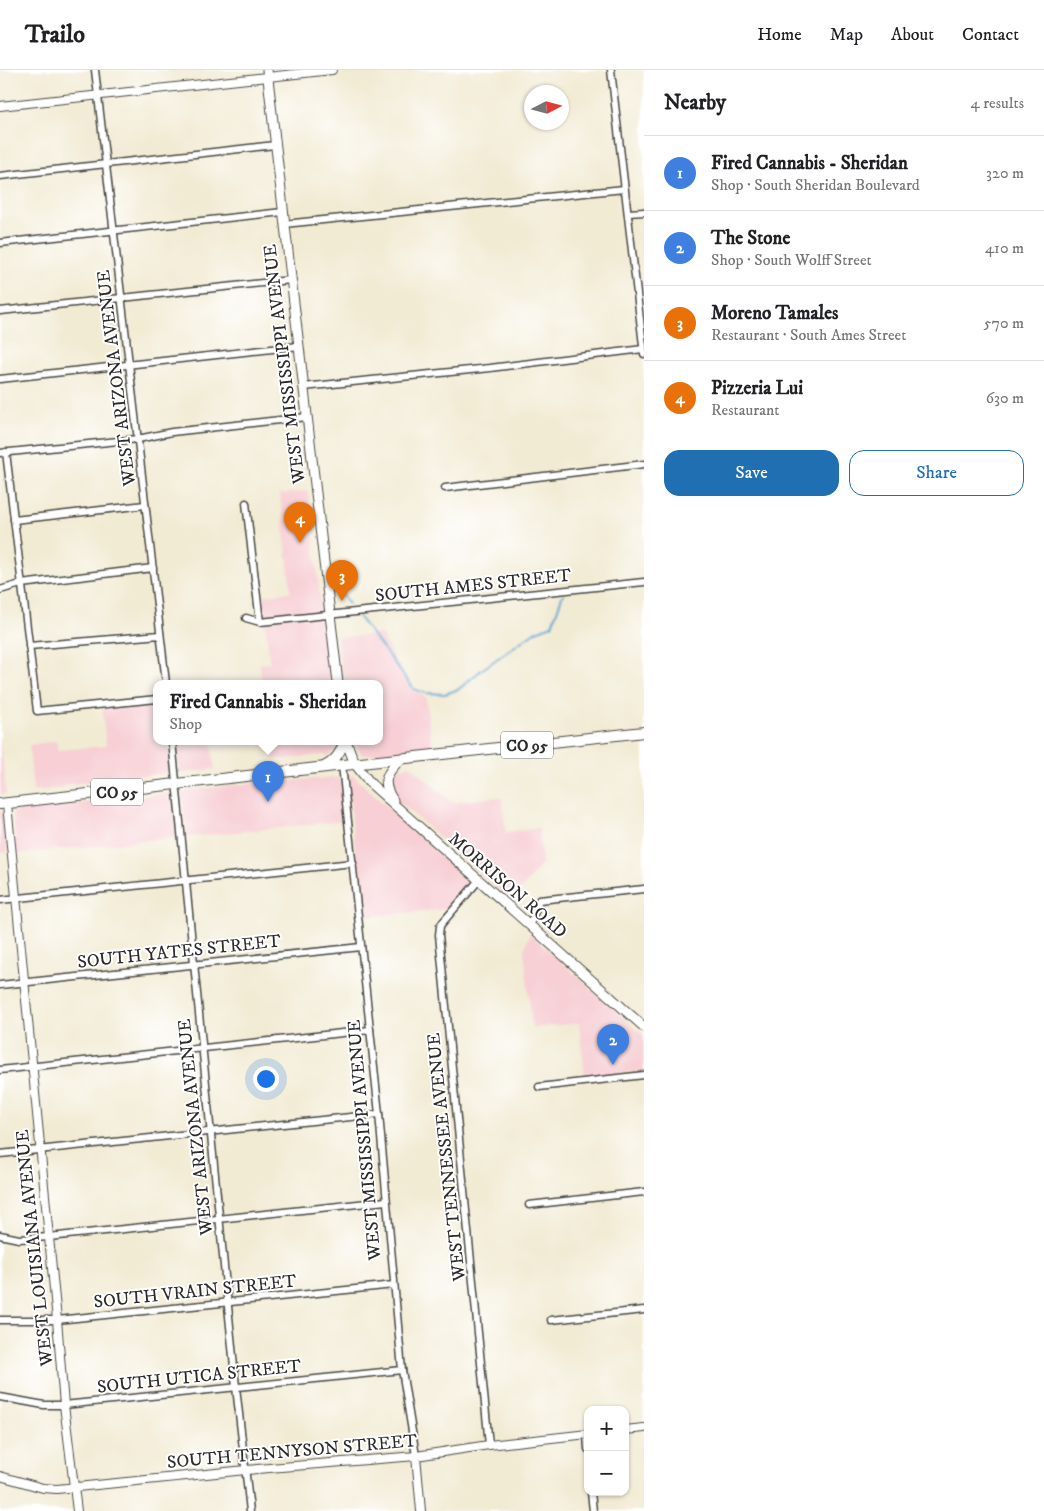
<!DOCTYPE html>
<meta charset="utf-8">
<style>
:root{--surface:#fff;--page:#f6f6f6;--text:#202124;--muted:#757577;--line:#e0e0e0;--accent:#1f6fb2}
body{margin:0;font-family:"IM FELL DW Pica",serif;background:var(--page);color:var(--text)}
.controls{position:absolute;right:15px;bottom:15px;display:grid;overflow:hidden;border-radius:10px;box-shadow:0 1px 4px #0004}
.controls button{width:45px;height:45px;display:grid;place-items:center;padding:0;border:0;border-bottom:1px solid var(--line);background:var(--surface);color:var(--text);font:25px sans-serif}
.compass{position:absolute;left:524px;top:15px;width:45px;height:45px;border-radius:50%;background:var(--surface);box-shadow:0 1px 4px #0004;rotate:84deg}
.you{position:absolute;left:265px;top:1008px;width:18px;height:18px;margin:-12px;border:4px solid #fff;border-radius:50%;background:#1a73e8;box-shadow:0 0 0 8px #1a73e833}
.badge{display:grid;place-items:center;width:32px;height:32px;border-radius:50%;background:var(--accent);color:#fff;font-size:16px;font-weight:700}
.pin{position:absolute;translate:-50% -41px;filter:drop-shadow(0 1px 2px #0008)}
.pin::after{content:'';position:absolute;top:26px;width:18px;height:15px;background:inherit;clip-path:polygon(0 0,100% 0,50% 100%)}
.popup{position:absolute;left:153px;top:610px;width:230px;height:65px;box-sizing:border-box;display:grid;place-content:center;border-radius:10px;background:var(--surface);filter:drop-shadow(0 1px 4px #0005);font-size:16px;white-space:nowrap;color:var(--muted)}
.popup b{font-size:19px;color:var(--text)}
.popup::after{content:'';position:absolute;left:50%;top:100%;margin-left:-10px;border:10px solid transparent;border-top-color:var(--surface)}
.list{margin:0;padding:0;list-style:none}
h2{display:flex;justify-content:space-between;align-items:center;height:65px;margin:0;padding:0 20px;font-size:21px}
h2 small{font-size:16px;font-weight:400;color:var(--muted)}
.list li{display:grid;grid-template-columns:32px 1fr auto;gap:15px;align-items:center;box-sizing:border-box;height:75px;padding:0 20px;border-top:1px solid var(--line)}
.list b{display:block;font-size:19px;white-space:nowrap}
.list p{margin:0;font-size:16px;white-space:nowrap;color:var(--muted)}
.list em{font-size:16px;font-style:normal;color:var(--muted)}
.actions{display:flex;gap:10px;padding:15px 20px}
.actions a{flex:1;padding:11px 0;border:1px solid var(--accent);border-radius:15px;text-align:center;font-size:18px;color:var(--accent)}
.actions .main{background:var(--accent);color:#fff}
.map{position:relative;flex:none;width:644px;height:1441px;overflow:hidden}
header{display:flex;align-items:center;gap:30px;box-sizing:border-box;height:70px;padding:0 25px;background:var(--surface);border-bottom:1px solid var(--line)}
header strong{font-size:24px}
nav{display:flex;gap:28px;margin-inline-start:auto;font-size:18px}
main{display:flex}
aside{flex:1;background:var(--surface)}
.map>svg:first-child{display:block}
.built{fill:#f7cfd4}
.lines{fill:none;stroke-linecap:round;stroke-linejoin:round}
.stream{stroke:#5aa2d1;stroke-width:2}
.minor-casing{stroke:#494844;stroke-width:9}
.tertiary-casing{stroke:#494844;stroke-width:10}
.secondary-casing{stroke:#494844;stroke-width:11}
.primary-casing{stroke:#494844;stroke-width:12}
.minor{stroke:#fff;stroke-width:6}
.tertiary{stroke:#fff;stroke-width:8}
.secondary{stroke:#fff;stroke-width:9}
.primary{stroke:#fff;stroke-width:10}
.labels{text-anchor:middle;stroke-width:4;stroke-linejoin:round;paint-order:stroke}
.shield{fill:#fff;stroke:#6b6b6b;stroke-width:1}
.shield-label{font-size:16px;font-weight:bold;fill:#2b2b2b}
.street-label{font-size:18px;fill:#2b2b2b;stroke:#fff}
</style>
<header>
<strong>Trailo</strong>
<nav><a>Home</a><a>Map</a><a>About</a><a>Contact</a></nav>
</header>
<main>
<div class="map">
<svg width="644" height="1441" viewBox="0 0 644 1441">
<rect width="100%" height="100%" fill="#fff"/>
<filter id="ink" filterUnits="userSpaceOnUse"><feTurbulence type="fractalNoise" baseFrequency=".02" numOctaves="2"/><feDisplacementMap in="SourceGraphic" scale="10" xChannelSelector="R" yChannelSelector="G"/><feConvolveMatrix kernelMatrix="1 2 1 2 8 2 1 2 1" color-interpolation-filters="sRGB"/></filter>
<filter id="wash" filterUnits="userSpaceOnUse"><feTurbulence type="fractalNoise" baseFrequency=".0096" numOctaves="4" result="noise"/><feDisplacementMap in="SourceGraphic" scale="20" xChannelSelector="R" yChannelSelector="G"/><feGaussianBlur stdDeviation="1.12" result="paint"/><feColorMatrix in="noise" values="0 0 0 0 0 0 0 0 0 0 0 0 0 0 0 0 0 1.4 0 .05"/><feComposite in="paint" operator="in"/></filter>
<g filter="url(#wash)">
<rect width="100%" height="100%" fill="#f2ebd4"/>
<g class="built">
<path d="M 308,421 L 330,613 L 262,613 L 260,594 L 270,593 L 262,526 L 291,522 L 280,424 Z"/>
<path d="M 381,564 L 410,618 L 426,627 L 432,680 L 362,685 L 354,671 L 379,671 L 379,613 L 343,613 L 337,568 Z"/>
<path d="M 157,633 L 157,671 L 167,671 L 170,697 L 167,703 L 65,715 L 62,718 L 33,721 L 29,675 L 56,671 L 58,680 L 106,676 L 102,637 Z"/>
<path d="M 0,666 L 6,724 L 0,725 Z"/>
<path d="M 176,671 L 211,671 L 215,699 L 180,703 Z"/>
<path d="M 269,671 L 337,671 L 337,678 L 329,686 L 324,685 L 272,690 Z"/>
<path d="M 410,695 L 450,731 L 457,732 L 496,727 L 502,728 L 506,762 L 539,758 L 542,794 L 511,831 L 392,725 L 389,707 L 392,701 Z"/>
<path d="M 350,705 L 354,706 L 390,740 L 462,804 L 467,805 L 472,809 L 473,814 L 447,839 L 361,847 L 348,707 Z"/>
<path d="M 341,707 L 345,751 L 187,767 L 182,724 L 187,721 L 233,715 Z"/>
<path d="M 172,723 L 178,767 L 17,784 L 13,744 L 16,740 Z"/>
<path d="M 3,741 L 5,745 L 8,782 L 0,783 L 0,742 Z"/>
<path d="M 530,864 L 644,966 L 644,1001 L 585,1007 L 579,953 L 532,958 L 524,880 Z"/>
</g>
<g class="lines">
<g class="stream">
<path d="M 342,524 L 349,534"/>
<path d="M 358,546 L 414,619 L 425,623 L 445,624 L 459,619 L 480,601 L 536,561 L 552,555 L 563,524"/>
</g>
</g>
</g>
<g filter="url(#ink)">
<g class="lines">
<defs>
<g id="minor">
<path d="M 95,0 L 166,613"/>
<path d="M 611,0 L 644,284"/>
<path d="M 0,106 L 275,75"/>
<path d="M 628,143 L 644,142"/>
<path d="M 284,154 L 624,119"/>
<path d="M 0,173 L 283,142"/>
<path d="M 0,241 L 291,210"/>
<path d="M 0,309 L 299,276"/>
<path d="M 303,317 L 490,298 L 643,279"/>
<path d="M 6,382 L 37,641 L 157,629"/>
<path d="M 0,383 L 138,369 L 172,362 L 307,347"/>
<path d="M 445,418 L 644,394"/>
<path d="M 246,433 L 260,552"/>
<path d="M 14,450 L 145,435"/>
<path d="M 0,520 L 21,514 L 153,498"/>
<path d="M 246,548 L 260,552 L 644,512"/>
<path d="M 29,576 L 160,565"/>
<path d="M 172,671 L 236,1317 L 250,1441"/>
<path d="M 342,695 L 379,1044 L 402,1300 L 416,1386"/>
<path d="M 479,810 L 443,852 L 440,856 L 439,865 L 489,1375"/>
<path d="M 0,830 L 353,793"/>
<path d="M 530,855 L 539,830 L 644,819"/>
<path d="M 0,915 L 361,877"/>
<path d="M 0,1000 L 370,960"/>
<path d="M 539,1017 L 644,1005"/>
<path d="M 0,1084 L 379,1044"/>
<path d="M 529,1135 L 644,1122"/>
<path d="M 0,1165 L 19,1169 L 49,1167 L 386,1131"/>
<path d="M 0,1250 L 57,1250 L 394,1215"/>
<path d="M 551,1250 L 644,1240"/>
<path d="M 0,1327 L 44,1335 L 64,1335 L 402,1300"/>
<path d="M 587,1365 L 588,1379"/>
<path d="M 591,1422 L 593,1441"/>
</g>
<g id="tertiary">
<path d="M 0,36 L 332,0"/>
<path d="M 7,734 L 57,1250 L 64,1335 L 77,1441"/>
<path d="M 625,1360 L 644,1358"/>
<path d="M 416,1386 L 421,1441"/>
<path d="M 0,1406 L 43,1418 L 57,1419 L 246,1400 L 416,1386 L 489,1375 L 588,1364"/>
</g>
<g id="secondary">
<path d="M 267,0 L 338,613"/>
<path d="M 346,671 L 355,694 L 371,714 L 644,957"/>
<path d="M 323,697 C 334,692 341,683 344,671"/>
<path d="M 393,730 C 380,711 387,702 402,688"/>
</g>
<path id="primary" d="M 0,734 L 379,691 L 644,662"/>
</defs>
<use href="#minor" class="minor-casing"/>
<use href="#tertiary" class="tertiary-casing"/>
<use href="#secondary" class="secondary-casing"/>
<use href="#primary" class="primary-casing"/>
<use href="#minor" class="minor"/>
<use href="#tertiary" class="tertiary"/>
<use href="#secondary" class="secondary"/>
<use href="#primary" class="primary"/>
</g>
</g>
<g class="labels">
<g class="shield">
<rect x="501" y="661.5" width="52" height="27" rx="4"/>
<rect x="91" y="708.5" width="52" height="27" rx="4"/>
</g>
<g class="shield-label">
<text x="527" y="681">CO 95</text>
<text x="117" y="728">CO 95</text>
</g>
<g class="street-label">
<text transform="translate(284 294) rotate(-97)" y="6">WEST MISSISSIPPI AVENUE</text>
<text transform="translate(116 308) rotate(-97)" y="6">WEST ARIZONA AVENUE</text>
<text transform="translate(473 515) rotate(-6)" y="6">SOUTH AMES STREET</text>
<text transform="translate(508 815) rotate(41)" y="6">MORRISON ROAD</text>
<text transform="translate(179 881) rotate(-6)" y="6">SOUTH YATES STREET</text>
<text transform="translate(195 1057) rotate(-96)" y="6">WEST ARIZONA AVENUE</text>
<text transform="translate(364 1070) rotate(-95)" y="6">WEST MISSISSIPPI AVENUE</text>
<text transform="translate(446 1087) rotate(-96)" y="6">WEST TENNESSEE AVENUE</text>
<text transform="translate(34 1178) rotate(-96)" y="6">WEST LOUISIANA AVENUE</text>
<text transform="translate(195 1221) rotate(-6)" y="6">SOUTH VRAIN STREET</text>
<text transform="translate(199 1306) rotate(-6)" y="6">SOUTH UTICA STREET</text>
<text transform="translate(292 1381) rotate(-5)" y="6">SOUTH TENNYSON STREET</text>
</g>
</g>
</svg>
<div class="controls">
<button>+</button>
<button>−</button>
</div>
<svg class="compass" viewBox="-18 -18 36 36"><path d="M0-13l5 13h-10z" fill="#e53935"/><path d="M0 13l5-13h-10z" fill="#757577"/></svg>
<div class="you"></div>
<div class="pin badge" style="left:268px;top:732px;background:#3f7fe0">1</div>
<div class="popup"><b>Fired Cannabis - Sheridan</b>Shop</div>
<div class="pin badge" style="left:613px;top:995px;background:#3f7fe0">2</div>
<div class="pin badge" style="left:342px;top:531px;background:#e8710a">3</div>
<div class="pin badge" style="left:300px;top:473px;background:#e8710a">4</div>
</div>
<aside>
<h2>Nearby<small>4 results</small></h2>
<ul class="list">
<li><span class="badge" style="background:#3f7fe0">1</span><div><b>Fired Cannabis - Sheridan</b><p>Shop · South Sheridan Boulevard</p></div><em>320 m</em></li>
<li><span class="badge" style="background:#3f7fe0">2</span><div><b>The Stone</b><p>Shop · South Wolff Street</p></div><em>410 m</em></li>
<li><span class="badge" style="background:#e8710a">3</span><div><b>Moreno Tamales</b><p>Restaurant · South Ames Street</p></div><em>570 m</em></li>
<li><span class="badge" style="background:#e8710a">4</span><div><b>Pizzeria Lui</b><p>Restaurant</p></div><em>630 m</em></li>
</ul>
<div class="actions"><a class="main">Save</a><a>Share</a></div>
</aside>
</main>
